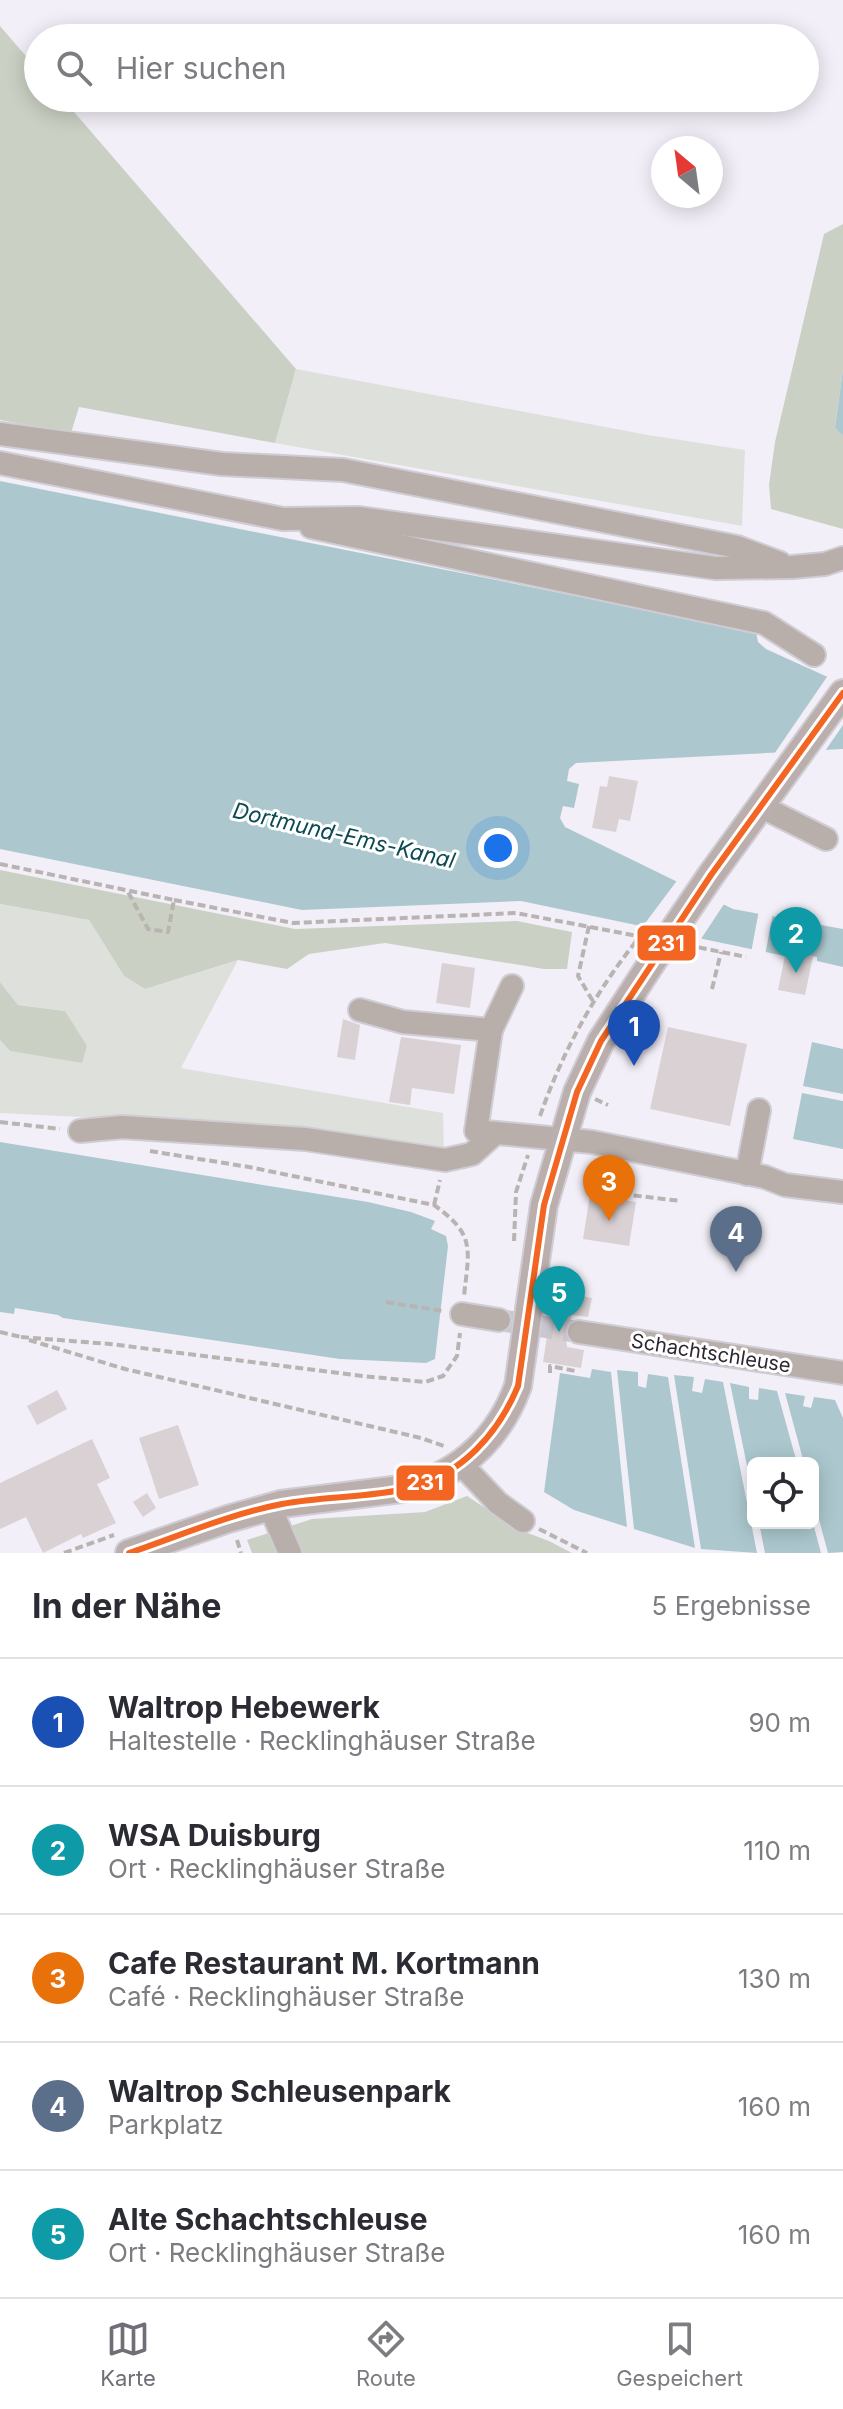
<!DOCTYPE html>
<html lang="de">
<meta charset="utf-8">
<style>
:root{--surface:#fff;--page:#f2f2f3;--text:#2b2b33;--muted:#7c7c81;--line:#e1e1e2;--accent:#726d77}
body{margin:0;font-family:Inter,sans-serif;background:var(--page);color:var(--text)}
.controls{position:absolute;right:24px;bottom:24px;display:grid;overflow:hidden;border-radius:12px;box-shadow:0 4px 20px #0003}
.controls button{width:72px;height:72px;display:grid;place-items:center;padding:0;border:0;border-bottom:2px solid var(--line);background:var(--surface);color:var(--text);font:40px sans-serif}
.compass{position:absolute;left:651px;top:136px;width:72px;height:72px;border-radius:50%;background:var(--surface);box-shadow:0 4px 20px #0003;rotate:331deg}
.you{position:absolute;left:498px;top:848px;width:28px;height:28px;margin:-20px;border:6px solid #fff;border-radius:50%;background:#1a73e8;box-shadow:0 0 0 12px #1a73e833}
.badge{display:grid;place-items:center;width:52px;height:52px;border-radius:50%;background:var(--accent);color:#fff;font-size:26px;font-weight:700}
.pin{position:absolute;translate:-50% -66px;filter:drop-shadow(0 2px 4px #0008)}
.pin::after{content:'';position:absolute;top:42px;width:28px;height:24px;background:inherit;clip-path:polygon(0 0,100% 0,50% 100%)}
.list{margin:0;padding:0;list-style:none}
h2{display:flex;justify-content:space-between;align-items:center;height:104px;margin:0;padding:0 32px;font-size:34px}
h2 small{font-size:26px;font-weight:400;color:var(--muted)}
.list li{display:grid;grid-template-columns:52px 1fr auto;gap:24px;align-items:center;box-sizing:border-box;height:128px;padding:0 32px;border-top:2px solid var(--line)}
.list b{display:block;font-size:30px;white-space:nowrap}
.list p{margin:0;font-size:26px;white-space:nowrap;color:var(--muted)}
.list em{font-size:26px;font-style:normal;color:var(--muted)}
.icon{flex:none;width:44px;height:44px;fill:none;stroke:currentColor;stroke-width:2;stroke-linecap:round;stroke-linejoin:round}
.map{position:relative;flex:none;width:843px;height:1553px;overflow:hidden}
.search{position:absolute;background:var(--surface);box-shadow:0 4px 20px #0003;left:24px;right:24px;top:24px;height:88px;display:flex;align-items:center;gap:20px;box-sizing:border-box;padding:0 28px;border-radius:44px;color:var(--muted);font-size:30px}
.sheet{height:744px;background:var(--surface)}
nav{display:flex;justify-content:space-around;align-items:center;box-sizing:border-box;height:112px;border-top:2px solid var(--line);background:var(--surface);font-size:22px;color:var(--muted)}
nav a{display:grid;justify-items:center;gap:4px}
nav .on{color:var(--accent)}
.map>svg:first-child{display:block}
.green{fill:#dee1db}
.forest{fill:#cad1c4}
.water{fill:#acc8ce}
.pier{fill:#f3eff8}
.building{fill:#d9d1d3}
.lines{fill:none;stroke-linecap:round;stroke-linejoin:round}
.minor-tunnel{stroke:#cbc7d0;stroke-width:22;stroke-dasharray:22 11;stroke-linecap:butt}
.minor-casing{stroke:#cfccd4;stroke-width:26}
.major-casing{stroke:#cfccd4;stroke-width:30}
.path{stroke:#b9b3b2;stroke-width:4;stroke-dasharray:8 4;stroke-linecap:butt}
.minor{stroke:#b8aeaa;stroke-width:22}
.major{stroke:#baafad;stroke-width:26}
.major-bridge-casing{stroke:#cfccd4;stroke-width:30;stroke-linecap:butt}
.path-bridge{stroke:#b9b3b2;stroke-width:4;stroke-dasharray:8 4;stroke-linecap:butt}
.major-bridge{stroke:#baafad;stroke-width:26}
.bus-1-casing{stroke:#fff;stroke-width:12}
.bus-1{stroke:#f26522;stroke-width:6}
.labels{text-anchor:middle;stroke-width:6;stroke-linejoin:round;paint-order:stroke}
.street-label{font-size:20px;fill:#2c2732;stroke:#fff}
.water-label{font-size:22px;font-style:italic;fill:#0a4a50;stroke:#fff}
.line-badge{stroke:#fff;stroke-width:3}
.badge-label{font-size:22px;text-anchor:middle;font-weight:bold;fill:#fff}
</style>
<div class="map">
<svg width="843" height="1553" viewBox="0 0 843 1553">
<rect width="100%" height="100%" fill="#f3eff8"/>
<g class="green">
<path d="M 296,369 L 648,435 L 745,450 L 742,526 L 275,443 Z"/>
<path d="M 0,904 L 89,920 L 124,976 L 145,989 L 238,960 L 181,1068 L 443,1113 L 444,1154 L 268,1131 L 101,1118 L 0,1113 L 0,1040 L 10,1051 L 65,1011 L 18,1005 L 0,982 Z"/>
</g>
<g class="forest">
<path d="M 0,26 L 38,70 L 38,98 L 62,98 L 296,369 L 275,443 L 79,407 L 71,433 L 0,420 Z"/>
<path d="M 843,224 L 843,369 L 835,426 L 843,436 L 843,529 L 771,509 L 769,485 L 775,442 L 824,234 Z"/>
<path d="M 0,870 L 295,929 L 517,921 L 572,932 L 567,969 L 544,969 L 385,943 L 309,954 L 287,969 L 238,960 L 145,989 L 124,976 L 89,920 L 0,904 Z"/>
<path d="M 0,982 L 18,1005 L 65,1011 L 87,1046 L 82,1063 L 10,1051 L 0,1040 Z"/>
<path d="M 467,1496 L 517,1529 L 549,1541 L 572,1553 L 252,1553 L 247,1540 L 312,1519 L 425,1512 Z"/>
</g>
<g class="water">
<path d="M 843,369 L 843,436 L 835,427 Z"/>
<path d="M 0,481 L 756,632 L 758,642 L 766,649 L 843,684 L 843,749 L 576,763 L 569,769 L 567,781 L 579,784 L 574,808 L 563,806 L 560,818 L 565,827 L 733,909 L 843,929 L 843,967 L 817,961 L 817,957 L 787,951 L 785,956 L 521,901 L 302,910 L 0,849 Z"/>
<path d="M 812,1042 L 843,1049 L 843,1094 L 803,1086 Z"/>
<path d="M 802,1093 L 843,1101 L 843,1149 L 793,1139 Z"/>
<path d="M 0,1142 L 368,1202 L 411,1212 L 435,1221 L 431,1229 L 446,1236 L 448,1246 L 435,1359 L 426,1363 L 340,1359 L 63,1318 L 58,1315 L 15,1308 L 14,1314 L 0,1312 Z"/>
<path d="M 592,1369 L 611,1372 L 627,1527 L 574,1510 L 544,1492 L 560,1373 L 590,1378 Z"/>
<path d="M 617,1370 L 638,1372 L 638,1386 L 646,1388 L 648,1374 L 668,1377 L 695,1548 L 634,1529 Z"/>
<path d="M 674,1375 L 694,1377 L 692,1391 L 702,1393 L 705,1379 L 723,1382 L 757,1553 L 701,1549 Z"/>
<path d="M 730,1383 L 749,1387 L 749,1399 L 758,1400 L 759,1388 L 777,1391 L 797,1463 L 753,1463 L 753,1495 Z"/>
<path d="M 785,1393 L 805,1396 L 803,1406 L 811,1408 L 814,1397 L 835,1400 L 843,1418 L 843,1552 L 828,1553 L 813,1497 L 813,1463 L 804,1463 Z"/>
<path d="M 759,1523 L 813,1523 L 821,1553 L 765,1553 Z"/>
</g>
<g class="pier">
<path d="M 829,674 L 843,680 L 843,725 L 823,754 L 772,757 Z"/>
<path d="M 679,878 L 726,901 L 699,942 L 640,930 Z"/>
<path d="M 759,910 L 773,913 L 765,955 L 751,953 Z"/>
</g>
<g class="building">
<path d="M 609,776 L 638,781 L 630,821 L 619,819 L 616,832 L 592,828 L 600,786 L 607,787 Z"/>
<path d="M 786,951 L 813,956 L 805,995 L 778,990 Z"/>
<path d="M 442,963 L 475,968 L 470,1008 L 436,1003 Z"/>
<path d="M 343,1019 L 360,1025 L 355,1060 L 337,1057 Z"/>
<path d="M 668,1027 L 747,1044 L 730,1126 L 650,1109 Z"/>
<path d="M 401,1037 L 461,1045 L 454,1094 L 412,1088 L 410,1105 L 389,1102 Z"/>
<path d="M 590,1195 L 636,1202 L 629,1246 L 583,1239 Z"/>
<path d="M 554,1292 L 592,1298 L 588,1317 L 572,1315 L 565,1331 L 567,1347 L 584,1350 L 581,1368 L 543,1362 Z"/>
<path d="M 57,1390 L 67,1409 L 37,1425 L 27,1406 Z"/>
<path d="M 178,1425 L 199,1485 L 159,1499 L 139,1438 Z"/>
<path d="M 92,1439 L 110,1478 L 97,1484 L 116,1523 L 83,1538 L 81,1534 L 43,1553 L 26,1517 L 0,1529 L 0,1483 Z"/>
<path d="M 147,1493 L 156,1508 L 143,1517 L 133,1502 Z"/>
</g>
<g class="lines">
<path class="minor-tunnel" d="M 499,1320 L 579,1332"/>
<defs>
<g id="minor">
<path d="M 0,434 L 222,464 L 343,470 L 737,547 L 780,563"/>
<path d="M 0,463 L 283,519 L 359,518 L 715,568 L 792,567 L 825,564 L 843,558"/>
<path d="M 311,527 L 764,623 L 814,655"/>
<path d="M 762,807 L 826,839"/>
<path d="M 512,986 L 491,1030 L 476,1131 L 592,1142 L 765,1177 L 785,1185 L 843,1192"/>
<path d="M 360,1010 L 403,1022 L 491,1030"/>
<path d="M 80,1131 L 122,1127 L 305,1139 L 445,1160 L 472,1154 L 493,1135"/>
<path d="M 747,1174 L 759,1110"/>
<path d="M 462,1314 L 499,1320"/>
<path d="M 579,1332 L 843,1373"/>
<path d="M 462,1465 L 498,1503 L 523,1521"/>
<path d="M 270,1507 L 290,1553"/>
</g>
<g id="major">
<path d="M 711,875 L 843,693"/>
<path d="M 129,1553 L 228,1519 L 281,1504 L 409,1488 C 462,1472 499,1438 518,1386 L 544,1205 L 577,1092 L 601,1041 L 660,950"/>
</g>
</defs>
<use href="#minor" class="minor-casing"/>
<use href="#major" class="major-casing"/>
<g class="path">
<path d="M 0,864 L 174,900 L 168,932 L 148,929 L 127,890"/>
<path d="M 174,900 L 293,923 L 516,913 L 643,937"/>
<path d="M 589,926 L 578,976 L 594,1003"/>
<path d="M 687,945 L 746,957"/>
<path d="M 712,989 L 721,952"/>
<path d="M 595,1099 L 608,1105"/>
<path d="M 540,1116 C 562,1053 593,996 634,944"/>
<path d="M 0,1122 L 60,1129"/>
<path d="M 150,1151 L 249,1167 L 434,1205 C 476,1235 469,1249 464,1296"/>
<path d="M 616,1166 L 613,1193 L 681,1201"/>
<path d="M 434,1205 L 440,1180"/>
<path d="M 514,1241 L 516,1192 L 528,1155"/>
<path d="M 386,1302 L 443,1311"/>
<path d="M 0,1332 L 21,1337"/>
<path d="M 21,1337 L 110,1344 L 362,1376 L 425,1382 L 443,1376 L 457,1356 L 460,1333"/>
<path d="M 29,1340 L 125,1369 L 421,1438 L 447,1447"/>
<path d="M 550,1373 L 550,1366 L 575,1371"/>
<path d="M 539,1529 L 587,1553"/>
<path d="M 237,1540 L 241,1553"/>
<path d="M 64,1553 L 114,1535"/>
</g>
<use href="#minor" class="minor"/>
<use href="#major" class="major"/>
<defs>
<path id="major-bridge" d="M 660,950 L 711,875"/>
</defs>
<use href="#major-bridge" class="major-bridge-casing"/>
<path class="path-bridge" d="M 634,944 L 642,933"/>
<use href="#major-bridge" class="major-bridge"/>
<defs>
<path id="bus-1" d="M 129,1553 C 179,1536 230,1514 282,1504 C 324,1496 369,1498 410,1488 C 462,1474 498,1434 518,1386 L 544,1205 L 577,1092 L 601,1041 L 711,875 L 843,693"/>
</defs>
<use href="#bus-1" class="bus-1-casing"/>
<use href="#bus-1" class="bus-1"/>
</g>
<g class="labels">
<g class="street-label">
<text transform="translate(711 1353) rotate(9)" y="7">Schachtschleuse</text>
</g>
<g class="water-label">
<text transform="translate(344 835) rotate(13)" y="8">Dortmund-Ems-Kanal</text>
</g>
</g>
<g class="line-badge">
<rect x="636" y="924" width="61" height="38" rx="8" fill="#f26522"/>
<rect x="395" y="1464" width="61" height="38" rx="8" fill="#f26522"/>
</g>
<g class="badge-label">
<text x="666" y="951">231</text>
<text x="425" y="1490">231</text>
</g>
</svg>
<div class="controls">
<button><svg class="icon" aria-label="locate" viewBox="0 0 24 24"><circle cx="12" cy="12" r="6"/><path d="M12 2v4M12 18v4M2 12h4M18 12h4"/></svg></button>
</div>
<svg class="compass" viewBox="-18 -18 36 36"><path d="M0-13l5 13h-10z" fill="#e53935"/><path d="M0 13l5-13h-10z" fill="#7c7c81"/></svg>
<div class="you"></div>
<div class="pin badge" style="left:634px;top:1066px;background:#1a4fb4">1</div>
<div class="pin badge" style="left:796px;top:973px;background:#0f9aa8">2</div>
<div class="pin badge" style="left:609px;top:1221px;background:#e8710a">3</div>
<div class="pin badge" style="left:736px;top:1272px;background:#5c6f8a">4</div>
<div class="pin badge" style="left:559px;top:1332px;background:#0f9aa8">5</div>
<div class="search"><svg class="icon" aria-label="search" viewBox="0 0 24 24"><circle cx="10" cy="10" r="6"/><path d="M15 15l6 6"/></svg>Hier suchen</div>
</div>
<section class="sheet">
<h2>In der Nähe<small>5 Ergebnisse</small></h2>
<ul class="list">
<li><span class="badge" style="background:#1a4fb4">1</span><div><b>Waltrop Hebewerk</b><p>Haltestelle · Recklinghäuser Straße</p></div><em>90 m</em></li>
<li><span class="badge" style="background:#0f9aa8">2</span><div><b>WSA Duisburg</b><p>Ort · Recklinghäuser Straße</p></div><em>110 m</em></li>
<li><span class="badge" style="background:#e8710a">3</span><div><b>Cafe Restaurant M. Kortmann</b><p>Café · Recklinghäuser Straße</p></div><em>130 m</em></li>
<li><span class="badge" style="background:#5c6f8a">4</span><div><b>Waltrop Schleusenpark</b><p>Parkplatz</p></div><em>160 m</em></li>
<li><span class="badge" style="background:#0f9aa8">5</span><div><b>Alte Schachtschleuse</b><p>Ort · Recklinghäuser Straße</p></div><em>160 m</em></li>
</ul>
</section>
<nav>
<a class="on"><svg class="icon" aria-label="map" viewBox="0 0 24 24"><path d="M3 6l6-2 6 2 6-2v14l-6 2-6-2-6 2zM9 4v14M15 6v14"/></svg>Karte</a>
<a><svg class="icon" aria-label="directions" viewBox="0 0 24 24"><path d="M12 3l9 9-9 9-9-9zM9 14v-3h6M13 9l2 2-2 2"/></svg>Route</a>
<a><svg class="icon" aria-label="saved" viewBox="0 0 24 24"><path d="M7 4h10v16l-5-4-5 4z"/></svg>Gespeichert</a>
</nav>
